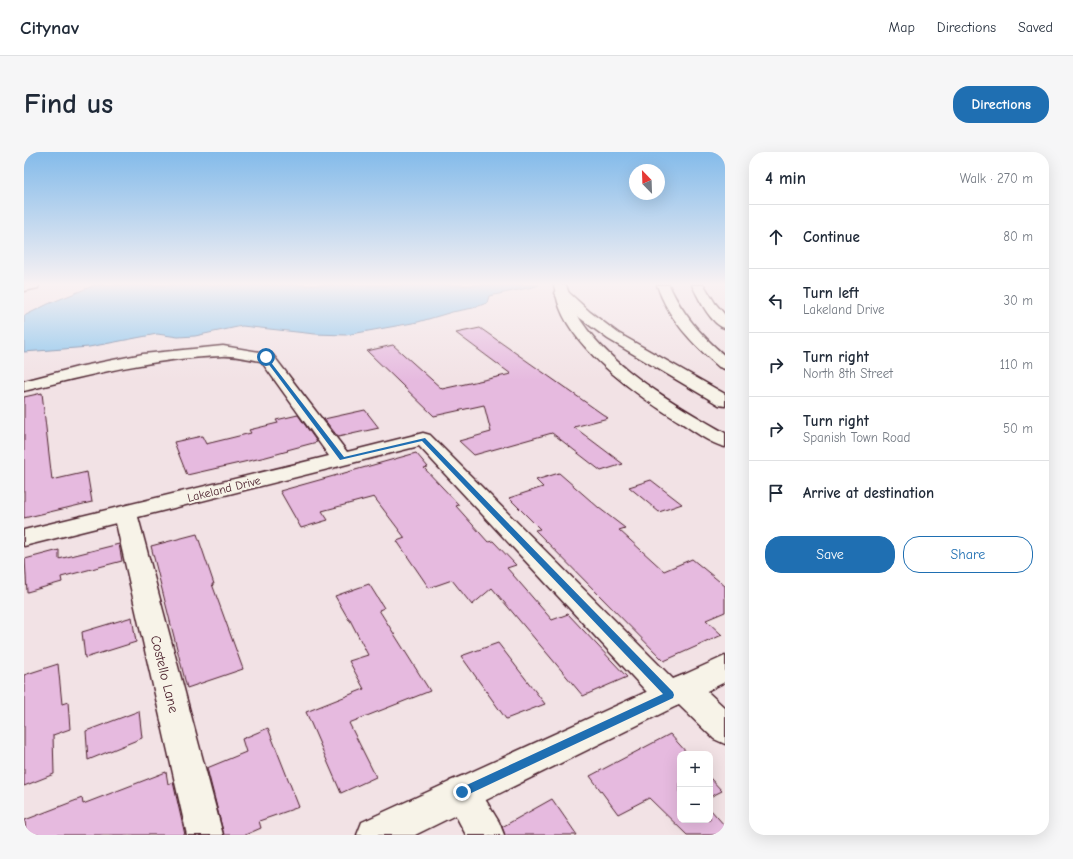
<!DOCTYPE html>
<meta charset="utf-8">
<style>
:root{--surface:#fff;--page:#f6f6f7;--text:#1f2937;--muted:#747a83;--line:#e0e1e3;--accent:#1f6fb2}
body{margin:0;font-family:"Comic Neue",sans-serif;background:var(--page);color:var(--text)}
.controls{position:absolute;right:12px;bottom:12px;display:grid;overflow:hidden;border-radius:8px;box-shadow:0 4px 16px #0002}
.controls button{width:36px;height:36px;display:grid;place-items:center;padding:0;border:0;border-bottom:1px solid var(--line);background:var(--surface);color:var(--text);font:20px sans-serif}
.compass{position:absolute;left:605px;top:12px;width:36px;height:36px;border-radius:50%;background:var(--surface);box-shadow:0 4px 16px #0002;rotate:337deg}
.stop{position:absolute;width:12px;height:12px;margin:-9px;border:3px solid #1f6fb2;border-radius:50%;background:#fff}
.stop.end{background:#1f6fb2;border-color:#fff;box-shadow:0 1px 4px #0008}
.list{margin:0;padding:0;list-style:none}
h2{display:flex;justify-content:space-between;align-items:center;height:52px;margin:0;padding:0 16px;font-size:17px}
h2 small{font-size:13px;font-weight:400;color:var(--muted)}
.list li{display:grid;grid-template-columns:26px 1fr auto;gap:12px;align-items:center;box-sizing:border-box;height:64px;padding:0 16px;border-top:1px solid var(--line)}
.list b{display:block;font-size:15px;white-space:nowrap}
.list p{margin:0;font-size:13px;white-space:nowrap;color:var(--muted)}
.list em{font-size:13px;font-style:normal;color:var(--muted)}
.actions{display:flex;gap:8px;padding:12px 16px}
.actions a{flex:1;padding:9px 0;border:1px solid var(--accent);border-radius:16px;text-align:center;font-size:14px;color:var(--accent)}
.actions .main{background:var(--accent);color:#fff}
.icon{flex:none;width:22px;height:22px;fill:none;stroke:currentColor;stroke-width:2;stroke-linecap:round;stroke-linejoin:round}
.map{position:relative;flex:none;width:701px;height:683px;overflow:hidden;border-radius:16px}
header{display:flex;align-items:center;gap:24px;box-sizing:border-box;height:56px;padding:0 20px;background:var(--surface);border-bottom:1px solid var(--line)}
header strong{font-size:19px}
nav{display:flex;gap:22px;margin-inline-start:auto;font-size:14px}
.intro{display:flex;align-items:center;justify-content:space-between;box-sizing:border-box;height:96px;padding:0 24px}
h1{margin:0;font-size:28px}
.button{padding:10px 18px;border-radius:16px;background:var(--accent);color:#fff;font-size:14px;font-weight:700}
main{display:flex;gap:24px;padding:0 24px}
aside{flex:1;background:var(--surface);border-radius:16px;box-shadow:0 4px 16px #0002}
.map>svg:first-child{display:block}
.water{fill:#8ec6ed;stroke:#73839f}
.building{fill:#e6badf;stroke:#4a1f2b}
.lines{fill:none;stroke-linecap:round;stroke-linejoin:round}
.minor-casing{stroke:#4a1f2b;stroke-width:3}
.tertiary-casing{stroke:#4a1f2b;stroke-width:3}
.secondary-casing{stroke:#4a1f2b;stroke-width:3}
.motorway-casing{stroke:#4a1f2b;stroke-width:3}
.minor{fill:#f7f3e8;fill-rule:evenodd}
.tertiary{fill:#f7f3e8;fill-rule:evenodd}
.secondary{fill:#f7f3e8;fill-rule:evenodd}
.motorway{fill:#f7f3e8;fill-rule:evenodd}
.route{fill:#1f6fb2}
.labels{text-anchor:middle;stroke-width:4;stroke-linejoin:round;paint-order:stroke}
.street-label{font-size:12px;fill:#4a1f2b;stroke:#f7f3e8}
.near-street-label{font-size:14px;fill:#4a1f2b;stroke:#f7f3e8}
</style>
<header>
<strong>Citynav</strong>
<nav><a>Map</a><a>Directions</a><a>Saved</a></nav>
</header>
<div class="intro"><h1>Find us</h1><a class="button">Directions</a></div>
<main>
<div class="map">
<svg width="701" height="683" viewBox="0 0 701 683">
<rect width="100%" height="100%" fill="#f2e2e5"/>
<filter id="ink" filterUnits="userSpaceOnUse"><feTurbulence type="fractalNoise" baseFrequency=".025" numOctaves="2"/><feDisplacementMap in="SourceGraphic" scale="8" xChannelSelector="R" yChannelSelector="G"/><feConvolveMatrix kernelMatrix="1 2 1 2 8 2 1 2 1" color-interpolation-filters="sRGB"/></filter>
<g filter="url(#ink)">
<path class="water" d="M 71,133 L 515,133 L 509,135 L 465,144 L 463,151 L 449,156 L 428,160 L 394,170 L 322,183 L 291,182 L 218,174 L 171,184 L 154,185 L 133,182 L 65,195 L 0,200 L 0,164 L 24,152 Z"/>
<g class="building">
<path d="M 456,176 L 584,266 L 550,275 L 599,312 L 577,319 L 528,281 L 450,303 L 435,289 L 467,280 L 460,253 L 410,264 L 343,199 L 369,193 L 418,237 L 487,222 L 432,181 Z"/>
<path d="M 18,241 L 28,328 L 63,320 L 68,350 L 0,366 L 0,245 Z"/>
<path d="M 341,258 L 355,276 L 314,285 L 300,267 Z"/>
<path d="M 274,263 L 293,290 L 263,298 L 264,299 L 242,305 L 163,323 L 150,290 L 178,284 L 182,292 L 227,281 L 225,278 L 254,271 L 252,268 Z"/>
<path d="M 392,301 L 404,315 L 400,316 L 435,353 L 432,354 L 464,390 L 469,389 L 492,413 L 483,416 L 528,468 L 544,462 L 603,525 L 559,544 L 468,436 L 448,453 L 428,428 L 405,436 L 373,389 L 381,386 L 350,345 L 298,359 L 304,368 L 277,376 L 256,339 Z"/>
<path d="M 535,321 L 575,356 L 601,376 L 595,378 L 640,419 L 668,407 L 701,434 L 701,460 L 682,468 L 698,483 L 640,509 L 511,378 L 516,377 L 485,346 L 519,335 L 512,328 Z"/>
<path d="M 627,328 L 658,352 L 635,360 L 605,335 Z"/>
<path d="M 173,382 L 190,432 L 188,432 L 219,517 L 163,536 L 127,394 Z"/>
<path d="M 95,392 L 98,409 L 37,425 L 38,430 L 3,440 L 1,407 L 35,398 L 35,407 Z"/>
<path d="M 345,432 L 360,456 L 355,458 L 406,539 L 325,571 L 352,625 L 317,641 L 282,560 L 340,537 L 325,509 L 344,503 L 326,468 L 325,468 L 311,444 Z"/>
<path d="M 108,465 L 112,490 L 61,506 L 58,480 Z"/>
<path d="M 474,491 L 521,552 L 482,567 L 437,504 Z"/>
<path d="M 34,512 L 38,552 L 44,550 L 46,577 L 29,583 L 30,622 L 0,634 L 0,523 Z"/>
<path d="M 115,559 L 118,586 L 64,608 L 62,579 Z"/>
<path d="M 244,576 L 275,655 L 235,669 L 237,676 L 221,683 L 200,683 L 183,616 L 222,600 L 218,587 Z"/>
<path d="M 646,582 L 664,602 L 656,602 L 656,668 L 686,668 L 686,657 L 701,674 L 701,683 L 663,683 L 625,646 L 594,662 L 566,624 Z"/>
<path d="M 142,620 L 144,632 L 149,630 L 161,683 L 2,683 L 1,668 L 58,646 L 59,652 Z"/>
<path d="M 686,626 L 698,639 L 686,645 Z"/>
<path d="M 528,647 L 553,683 L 481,683 L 478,675 Z"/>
</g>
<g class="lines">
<defs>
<g id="minor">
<path d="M 199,194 L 248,202 L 323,300 L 399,281 L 406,283 L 649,527 L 659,523 L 670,527 L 701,556 L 701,592 L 690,587 L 655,553 L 645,556 L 634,552 L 395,294 L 114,365 L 199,683 L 163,683 L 92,371 L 0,394 L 0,378 L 305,304 L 237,209 C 224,207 210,203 198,204 C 130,206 65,223 0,239 L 0,229 L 54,215 L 119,202 Z"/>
<path d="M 438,624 L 450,629 L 475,670 L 480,683 L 442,683 L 420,641 L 426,629 Z"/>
</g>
<g id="tertiary">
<path d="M 0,133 L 15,133 L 14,136 L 0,139 Z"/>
<path d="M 701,504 L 701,530 L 391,683 L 333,683 L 338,670 Z"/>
</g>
<path id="secondary" d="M 530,133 L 542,133 C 545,141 547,151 551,159 C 581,213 649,251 701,281 L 701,295 C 685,291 670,279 656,270 C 617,246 553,201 536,156 C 533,149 532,141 530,133 Z"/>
<g id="motorway">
<path d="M 633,133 L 645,133 C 659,163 676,182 701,204 L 701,217 L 695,215 C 669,192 644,167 633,133 Z"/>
<path d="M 668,133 L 680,133 L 691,151 L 701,163 L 701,176 C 687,173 674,145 668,133 Z"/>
<path d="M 537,137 L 542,138 L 566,160 L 594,181 L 701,242 L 701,254 L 695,253 L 584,187 L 556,166 L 532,144 L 530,141 L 532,138 Z"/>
</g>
</defs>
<use href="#minor" class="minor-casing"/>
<use href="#tertiary" class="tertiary-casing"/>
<use href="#secondary" class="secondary-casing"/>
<use href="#motorway" class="motorway-casing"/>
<use href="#minor" class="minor"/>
<use href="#tertiary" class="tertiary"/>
<use href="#secondary" class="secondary"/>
<use href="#motorway" class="motorway"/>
</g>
</g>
<linearGradient id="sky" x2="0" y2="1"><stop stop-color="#84bbea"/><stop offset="0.58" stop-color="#f9f2f3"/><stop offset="1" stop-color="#f9f2f3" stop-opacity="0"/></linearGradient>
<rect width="701" height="228" fill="url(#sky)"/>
<path class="route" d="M 242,204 L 320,305 L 401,286 L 649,540 L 650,543 L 649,546 L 441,644 L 438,646 L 434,644 L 433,640 L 434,637 L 639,542 L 398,289 L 316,308 L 240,206 Z"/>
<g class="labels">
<g class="street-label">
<text transform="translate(200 337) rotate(-14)" y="4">Lakeland Drive</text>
</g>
<g class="near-street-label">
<text transform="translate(141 522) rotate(76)" y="5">Costello Lane</text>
</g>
</g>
</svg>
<div class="controls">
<button>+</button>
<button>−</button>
</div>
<svg class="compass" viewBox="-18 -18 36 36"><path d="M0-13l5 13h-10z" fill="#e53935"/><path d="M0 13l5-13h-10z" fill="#747a83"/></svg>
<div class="stop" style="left:242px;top:205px"></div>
<div class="stop end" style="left:438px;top:640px"></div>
</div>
<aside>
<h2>4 min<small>Walk · 270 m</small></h2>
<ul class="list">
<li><svg class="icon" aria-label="ahead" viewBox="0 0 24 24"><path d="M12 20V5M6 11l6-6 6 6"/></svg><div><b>Continue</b></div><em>80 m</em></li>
<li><svg class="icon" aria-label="left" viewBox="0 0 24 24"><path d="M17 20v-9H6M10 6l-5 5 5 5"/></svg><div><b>Turn left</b><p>Lakeland Drive</p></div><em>30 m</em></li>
<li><svg class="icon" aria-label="right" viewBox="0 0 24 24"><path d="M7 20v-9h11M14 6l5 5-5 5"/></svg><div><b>Turn right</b><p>North 8th Street</p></div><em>110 m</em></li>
<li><svg class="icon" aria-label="right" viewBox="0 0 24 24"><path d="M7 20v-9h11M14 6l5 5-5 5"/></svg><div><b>Turn right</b><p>Spanish Town Road</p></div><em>50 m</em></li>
<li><svg class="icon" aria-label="arrive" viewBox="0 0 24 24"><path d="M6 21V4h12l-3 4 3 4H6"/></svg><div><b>Arrive at destination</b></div></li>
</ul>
<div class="actions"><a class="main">Save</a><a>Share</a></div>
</aside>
</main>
